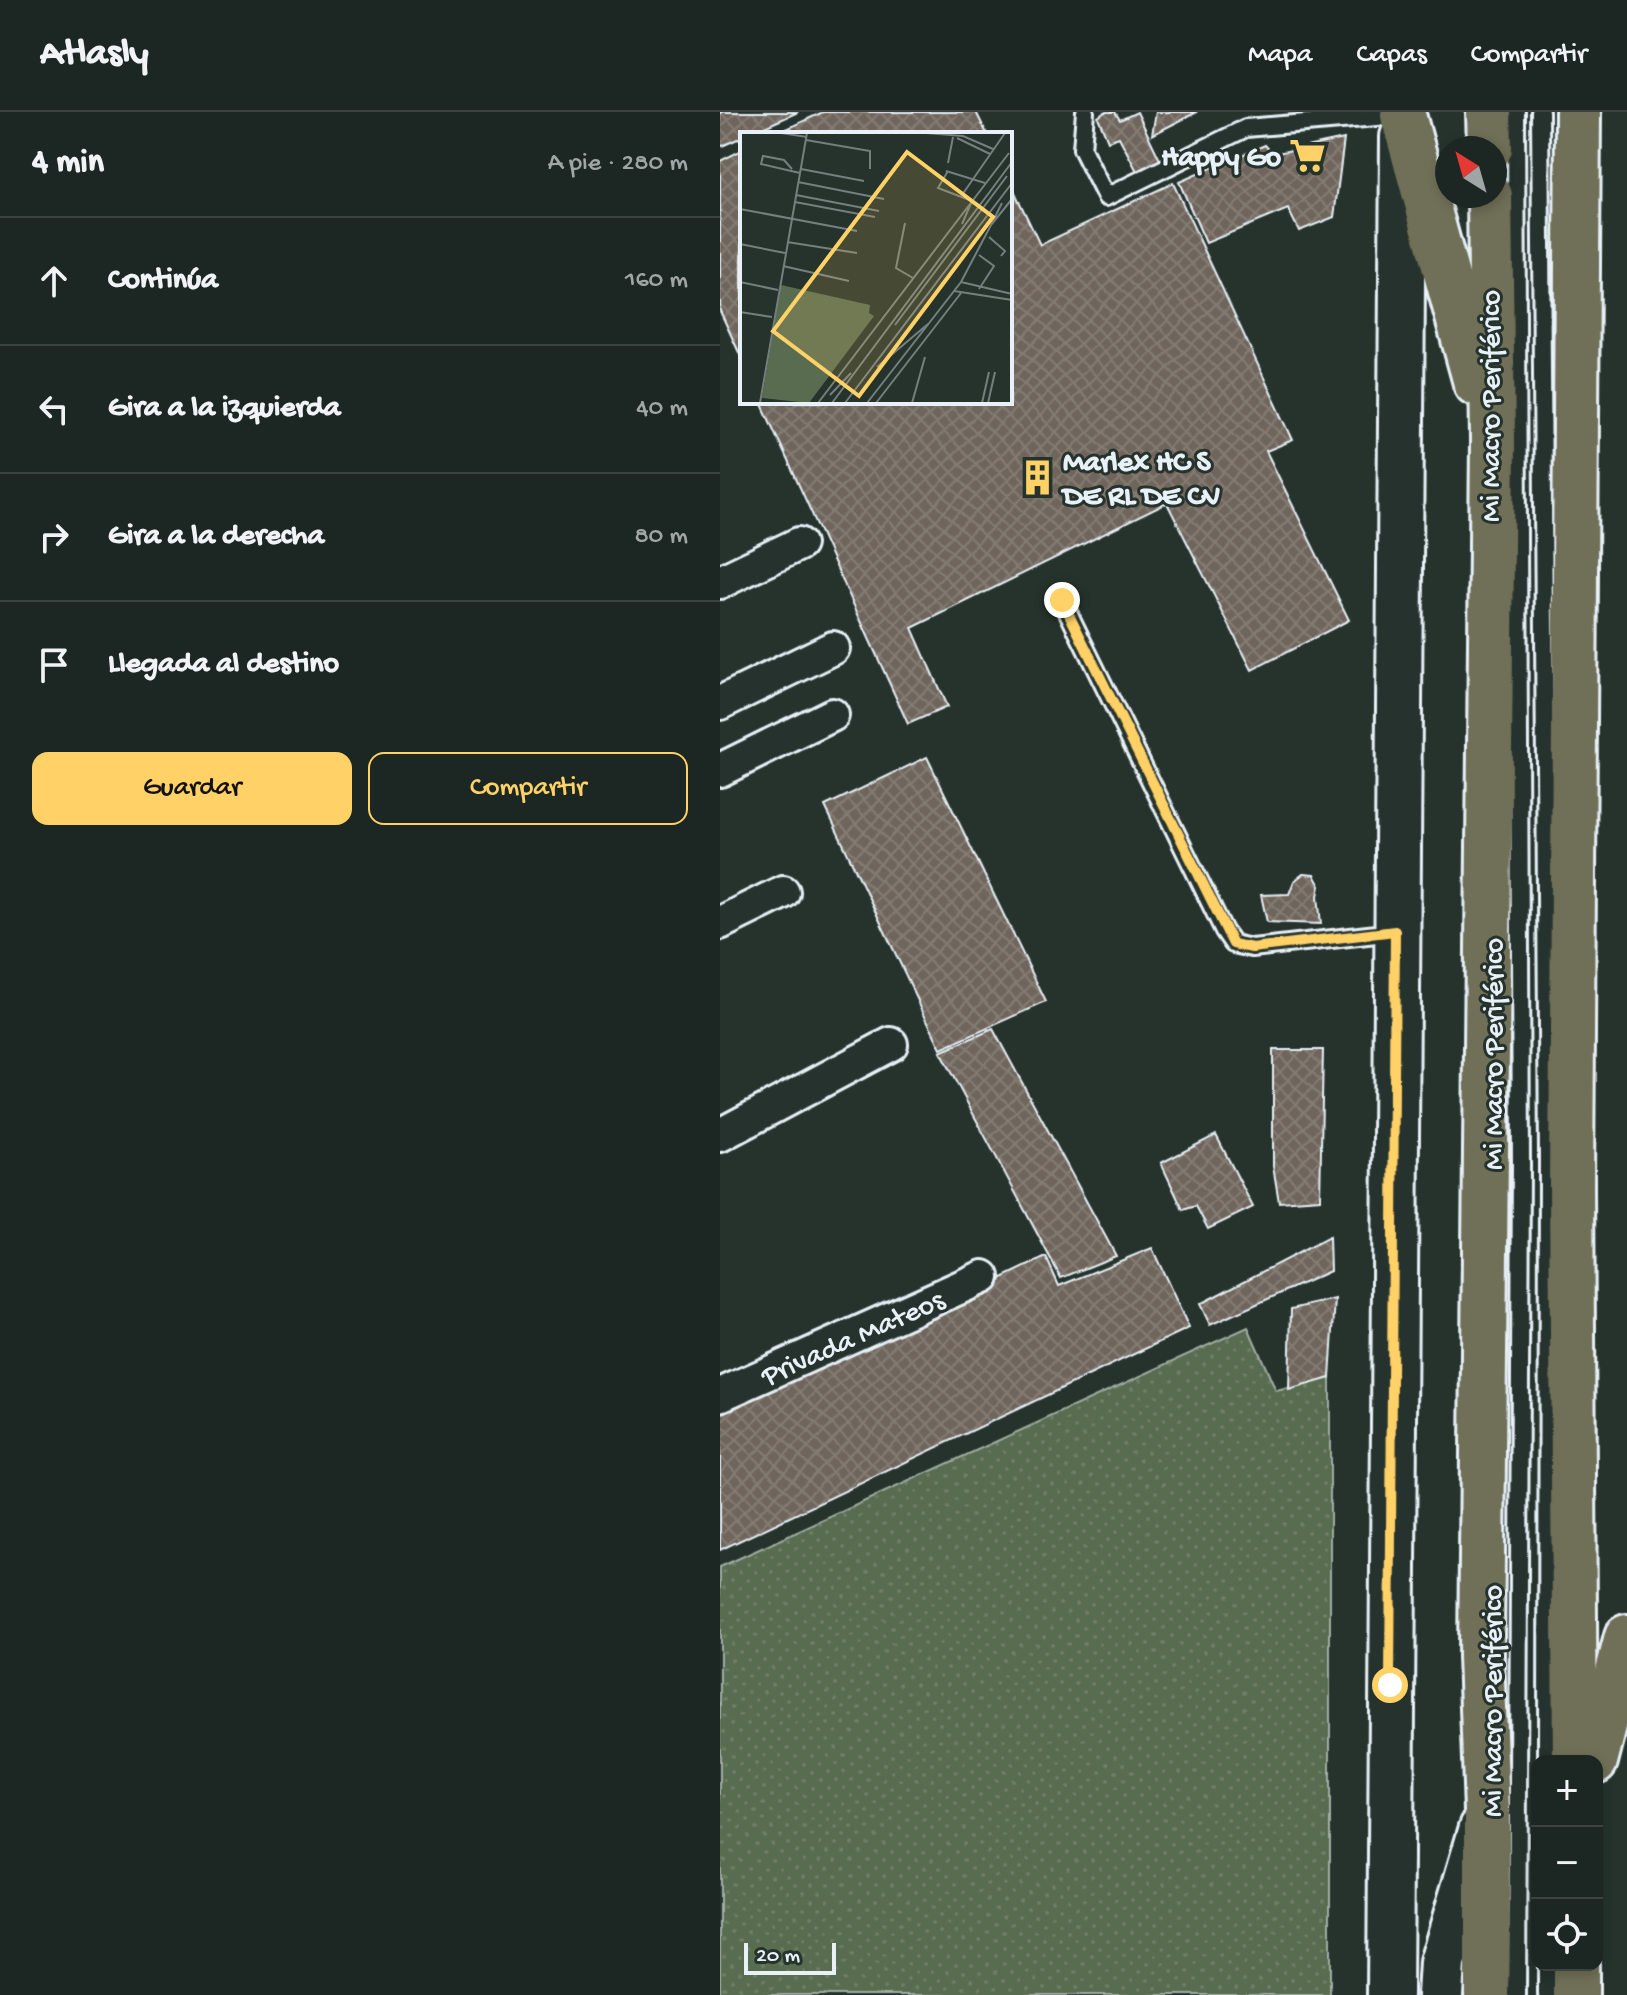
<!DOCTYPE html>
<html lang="es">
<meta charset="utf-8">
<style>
:root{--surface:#1c2622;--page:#252e2a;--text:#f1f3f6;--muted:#a0a5a5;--line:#3a4340;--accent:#ffd166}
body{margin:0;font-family:"Gochi Hand",sans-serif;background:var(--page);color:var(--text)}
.controls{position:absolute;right:24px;bottom:24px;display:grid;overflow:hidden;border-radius:16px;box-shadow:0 4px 12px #0003}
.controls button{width:72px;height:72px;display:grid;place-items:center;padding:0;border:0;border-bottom:2px solid var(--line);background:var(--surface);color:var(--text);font:40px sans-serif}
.compass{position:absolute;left:715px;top:24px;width:72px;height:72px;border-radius:50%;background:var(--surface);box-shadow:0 4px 12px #0003;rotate:323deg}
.scale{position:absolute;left:24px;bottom:20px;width:92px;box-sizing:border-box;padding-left:8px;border:4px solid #e8f1f8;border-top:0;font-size:22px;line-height:28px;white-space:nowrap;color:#e8f1f8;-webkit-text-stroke:6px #26332d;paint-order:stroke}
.stop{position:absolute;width:24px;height:24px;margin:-18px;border:6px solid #ffd166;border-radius:50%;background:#fff}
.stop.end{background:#ffd166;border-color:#fff;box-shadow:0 2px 8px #0008}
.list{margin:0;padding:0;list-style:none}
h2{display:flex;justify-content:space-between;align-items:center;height:104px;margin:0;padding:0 32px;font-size:34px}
h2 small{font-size:26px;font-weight:400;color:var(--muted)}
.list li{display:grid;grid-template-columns:52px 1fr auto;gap:24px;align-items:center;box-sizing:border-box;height:128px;padding:0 32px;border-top:2px solid var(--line)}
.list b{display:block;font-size:30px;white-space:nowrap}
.list em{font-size:26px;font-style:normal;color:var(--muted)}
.actions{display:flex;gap:16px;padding:24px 32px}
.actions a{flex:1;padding:18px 0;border:2px solid var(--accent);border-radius:16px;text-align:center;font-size:28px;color:var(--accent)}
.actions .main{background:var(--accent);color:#111}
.icon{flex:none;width:44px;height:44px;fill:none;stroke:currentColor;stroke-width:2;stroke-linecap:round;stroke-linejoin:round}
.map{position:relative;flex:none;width:907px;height:1883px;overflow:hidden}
header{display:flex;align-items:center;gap:48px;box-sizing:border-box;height:112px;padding:0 40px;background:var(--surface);border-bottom:2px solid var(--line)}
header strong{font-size:38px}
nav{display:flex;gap:44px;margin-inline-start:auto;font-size:28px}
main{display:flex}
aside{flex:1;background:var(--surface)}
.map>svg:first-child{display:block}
.grass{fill:url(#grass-dots);stroke:#a0aea4;stroke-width:2}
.building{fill:url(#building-cross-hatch);stroke:#e8f1f8;stroke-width:2}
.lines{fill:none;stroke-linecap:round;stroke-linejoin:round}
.lane-casing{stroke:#e8f1f8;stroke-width:22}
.street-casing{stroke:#e8f1f8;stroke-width:38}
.secondary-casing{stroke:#e8f1f8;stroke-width:50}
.highway-casing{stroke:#e8f1f8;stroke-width:50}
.lane{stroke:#26332d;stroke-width:16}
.street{stroke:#26332d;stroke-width:32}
.secondary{stroke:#26332d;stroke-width:44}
.highway{stroke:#706f59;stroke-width:44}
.route{stroke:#ffd166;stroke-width:10}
.labels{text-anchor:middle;stroke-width:6;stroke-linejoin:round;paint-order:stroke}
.poi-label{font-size:30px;font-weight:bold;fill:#e8f1f8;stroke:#26332d;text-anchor:end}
.street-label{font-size:30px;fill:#e8f1f8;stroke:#26332d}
.inset-road{fill:none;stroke:#747f7e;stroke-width:2}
.view{fill:#ffd166;fill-opacity:0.15;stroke:#ffd166;stroke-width:4}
.inset-edge{fill:none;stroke:#e8f1f8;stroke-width:4}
</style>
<header>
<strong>Atlasly</strong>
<nav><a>Mapa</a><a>Capas</a><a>Compartir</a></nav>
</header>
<main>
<aside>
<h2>4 min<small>A pie · 280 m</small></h2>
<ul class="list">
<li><svg class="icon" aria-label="ahead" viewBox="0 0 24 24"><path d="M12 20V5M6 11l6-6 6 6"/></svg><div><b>Continúa</b></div><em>160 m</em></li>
<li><svg class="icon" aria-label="left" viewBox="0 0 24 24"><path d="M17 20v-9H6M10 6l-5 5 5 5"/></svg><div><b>Gira a la izquierda</b></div><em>40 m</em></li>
<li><svg class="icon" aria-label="right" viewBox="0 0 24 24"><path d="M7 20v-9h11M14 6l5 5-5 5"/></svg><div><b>Gira a la derecha</b></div><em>80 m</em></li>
<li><svg class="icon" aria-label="arrive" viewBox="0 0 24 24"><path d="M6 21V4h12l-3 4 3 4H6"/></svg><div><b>Llegada al destino</b></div></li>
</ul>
<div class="actions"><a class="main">Guardar</a><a>Compartir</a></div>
</aside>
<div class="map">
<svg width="907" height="1883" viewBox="0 0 907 1883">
<defs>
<pattern id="grass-dots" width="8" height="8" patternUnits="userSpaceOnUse" patternTransform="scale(2)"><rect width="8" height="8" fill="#596c4f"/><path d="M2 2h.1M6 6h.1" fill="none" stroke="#718169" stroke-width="1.8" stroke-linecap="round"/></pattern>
<pattern id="building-cross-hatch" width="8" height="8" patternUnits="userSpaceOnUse" patternTransform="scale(2)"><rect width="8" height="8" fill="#70655b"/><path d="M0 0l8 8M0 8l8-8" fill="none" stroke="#847c73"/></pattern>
</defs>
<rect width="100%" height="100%" fill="#26332d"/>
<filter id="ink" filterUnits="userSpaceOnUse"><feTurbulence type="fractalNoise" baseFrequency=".0125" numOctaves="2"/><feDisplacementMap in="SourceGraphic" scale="16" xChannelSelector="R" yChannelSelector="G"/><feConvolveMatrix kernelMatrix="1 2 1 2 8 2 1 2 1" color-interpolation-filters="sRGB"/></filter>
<g filter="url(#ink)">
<path class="grass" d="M 528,1215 L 556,1279 L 610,1266 L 610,1883 L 0,1883 L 0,1455 Z"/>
<g class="building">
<path d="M 0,0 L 78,0 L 29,22 L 22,22 L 22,25 L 0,35 Z"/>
<path d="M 103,0 L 256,0 L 267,22 L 56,22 Z"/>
<path d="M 385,0 L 395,0 L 400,8 L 417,0 L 442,52 L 419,63 L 399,25 L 388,29 L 378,5 Z"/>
<path d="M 436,0 L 477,0 L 432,23 Z"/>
<path d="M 624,27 L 614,105 L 579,119 L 568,97 L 486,131 L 459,70 L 545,33 L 553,42 Z"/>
<path d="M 22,38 L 22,247 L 0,199 L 0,49 Z"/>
<path d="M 290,70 L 320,133 L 453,71 L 573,328 L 546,339 L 629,508 L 532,558 L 447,391 L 192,516 L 227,595 L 188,612 L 41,290 L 290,290 Z"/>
<path d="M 207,645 L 326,890 L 221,937 L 105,694 Z"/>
<path d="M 583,762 L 594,763 L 600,774 L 598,784 L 601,812 L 547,810 L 541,783 L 569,782 L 574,769 Z"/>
<path d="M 273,917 L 396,1144 L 341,1166 L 220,940 Z"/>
<path d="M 553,938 L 603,938 L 600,1087 L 559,1090 L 553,1054 Z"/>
<path d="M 496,1023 L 533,1095 L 488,1117 L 476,1094 L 463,1098 L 441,1051 Z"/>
<path d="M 609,1125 L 610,1159 L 490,1213 L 480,1192 Z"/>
<path d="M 432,1136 L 469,1216 L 0,1438 L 0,1301 L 326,1145 L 339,1174 Z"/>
<path d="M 615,1187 L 610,1266 L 569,1278 L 571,1197 Z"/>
</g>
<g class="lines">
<defs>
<g id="lane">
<path d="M 365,0 L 362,37 L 386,85 L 526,16 L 681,3"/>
<path d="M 796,0 L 801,1052 L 797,1883"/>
<path d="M 820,0 L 828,1043 L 827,1649"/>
<path d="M 342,488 L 504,819 L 513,832 L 532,836 L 674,820"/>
<path d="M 827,1883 L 827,1853"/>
</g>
<g id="street">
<path d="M 0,470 L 79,432"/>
<path d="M 0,591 L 113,536"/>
<path d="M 0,658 L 112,603"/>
<path d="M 0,811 L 63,780"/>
<path d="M 0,1023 L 171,932"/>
<path d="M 0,1283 L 263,1165"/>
</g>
<g id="secondary">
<path d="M 670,1883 L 683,25"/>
<path d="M 720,1883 L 722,1851 L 762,1716"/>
</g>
<g id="highway">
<path d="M 769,0 L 770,36"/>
<path d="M 683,3 L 756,271"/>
<path d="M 855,1649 L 851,1075 L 858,0"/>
<path d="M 875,1649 L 907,1525"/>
<path d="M 767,1883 L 767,1699 L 761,1544 L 773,331 L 770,84"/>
<path d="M 856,1883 L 856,1853"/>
</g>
</defs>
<use href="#lane" class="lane-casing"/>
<use href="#street" class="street-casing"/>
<use href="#secondary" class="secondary-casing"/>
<use href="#highway" class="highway-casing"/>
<use href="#lane" class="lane"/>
<use href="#street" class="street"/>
<use href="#secondary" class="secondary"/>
<use href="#highway" class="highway"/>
</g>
</g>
<g class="lines" filter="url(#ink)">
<path class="route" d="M 342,488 L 513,832 L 532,836 L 675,819 L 670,1573"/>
</g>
<defs>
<symbol id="supermarket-bare" viewBox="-9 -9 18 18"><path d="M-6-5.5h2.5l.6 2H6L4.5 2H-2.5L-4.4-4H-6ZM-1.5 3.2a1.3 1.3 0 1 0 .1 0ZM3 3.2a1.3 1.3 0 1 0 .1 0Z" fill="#ffd166" stroke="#26332d" stroke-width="2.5" paint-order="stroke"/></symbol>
<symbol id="building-bare" viewBox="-9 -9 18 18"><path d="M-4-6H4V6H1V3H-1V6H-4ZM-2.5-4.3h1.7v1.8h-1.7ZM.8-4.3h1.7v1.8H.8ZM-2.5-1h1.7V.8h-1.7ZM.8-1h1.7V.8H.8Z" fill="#ffd166" stroke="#26332d" stroke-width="2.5" paint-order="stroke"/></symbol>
</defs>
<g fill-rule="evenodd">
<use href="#supermarket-bare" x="562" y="18" width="51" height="51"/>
<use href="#building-bare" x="292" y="340" width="51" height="51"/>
</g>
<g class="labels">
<g class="poi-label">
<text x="561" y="53">Happy Go</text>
<text x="343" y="358" text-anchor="start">Marlex HC S<tspan x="343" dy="34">DE RL DE CV</tspan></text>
</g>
<g class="street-label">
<text transform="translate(769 294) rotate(-90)" y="10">Mi Macro Periférico</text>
<text transform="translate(772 942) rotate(-90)" y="10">Mi Macro Periférico</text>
<text transform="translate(132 1224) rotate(-24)" y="10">Privada Mateos</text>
<text transform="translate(771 1589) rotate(-90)" y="10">Mi Macro Periférico</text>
</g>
</g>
<g transform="translate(20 20)">
<rect width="272" height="272" fill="#26332d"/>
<path d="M 41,153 L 130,173 L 129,181 L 134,184 L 69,271 L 22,266 Z" fill="#596c4f"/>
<path class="inset-road" d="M 41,1 L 67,5M 186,1 L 223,4 L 253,17M 217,6 L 250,22M 66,8 L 130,19 L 130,37M 208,31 L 213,5M 52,37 L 44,28 L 23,24 L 21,32 L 60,41M 61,37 L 124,49M 206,39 L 245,51M 208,39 L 198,56 L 232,69M 58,50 L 144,67M 56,63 L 139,79M 222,63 L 265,1M 55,70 L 135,85M 0,77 L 117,99M 165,91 L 156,136 L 173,146M 222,92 L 232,69M 251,93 L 262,71M 249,105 L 265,119 L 261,124M 47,110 L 117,121M 0,112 L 45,121M 43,134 L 109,149M 0,150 L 38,158M 221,150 L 272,162M 239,157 L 254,134 L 239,123M 214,159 L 272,168M 0,180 L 32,185M 155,193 L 267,44M 137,235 L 188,192M 90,263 L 111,241M 20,271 L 67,1M 78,271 L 269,21M 92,271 L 272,30M 105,271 L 272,51M 127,271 L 221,150 L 251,93 L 272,67M 136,271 L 221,161M 172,271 L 185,225M 242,271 L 249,240M 248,271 L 255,240"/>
<path class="view" d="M 167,20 L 253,85 L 119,264 L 33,199 Z"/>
<rect width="272" height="272" class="inset-edge"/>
</g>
</svg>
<div class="controls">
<button>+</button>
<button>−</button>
<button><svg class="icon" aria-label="locate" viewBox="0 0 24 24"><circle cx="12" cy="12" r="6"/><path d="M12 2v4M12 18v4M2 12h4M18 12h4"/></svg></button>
</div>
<svg class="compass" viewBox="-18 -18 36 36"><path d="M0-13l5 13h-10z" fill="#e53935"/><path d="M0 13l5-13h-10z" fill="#a0a5a5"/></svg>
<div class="scale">20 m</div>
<div class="stop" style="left:670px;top:1573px"></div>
<div class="stop end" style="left:342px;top:488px"></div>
</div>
</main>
